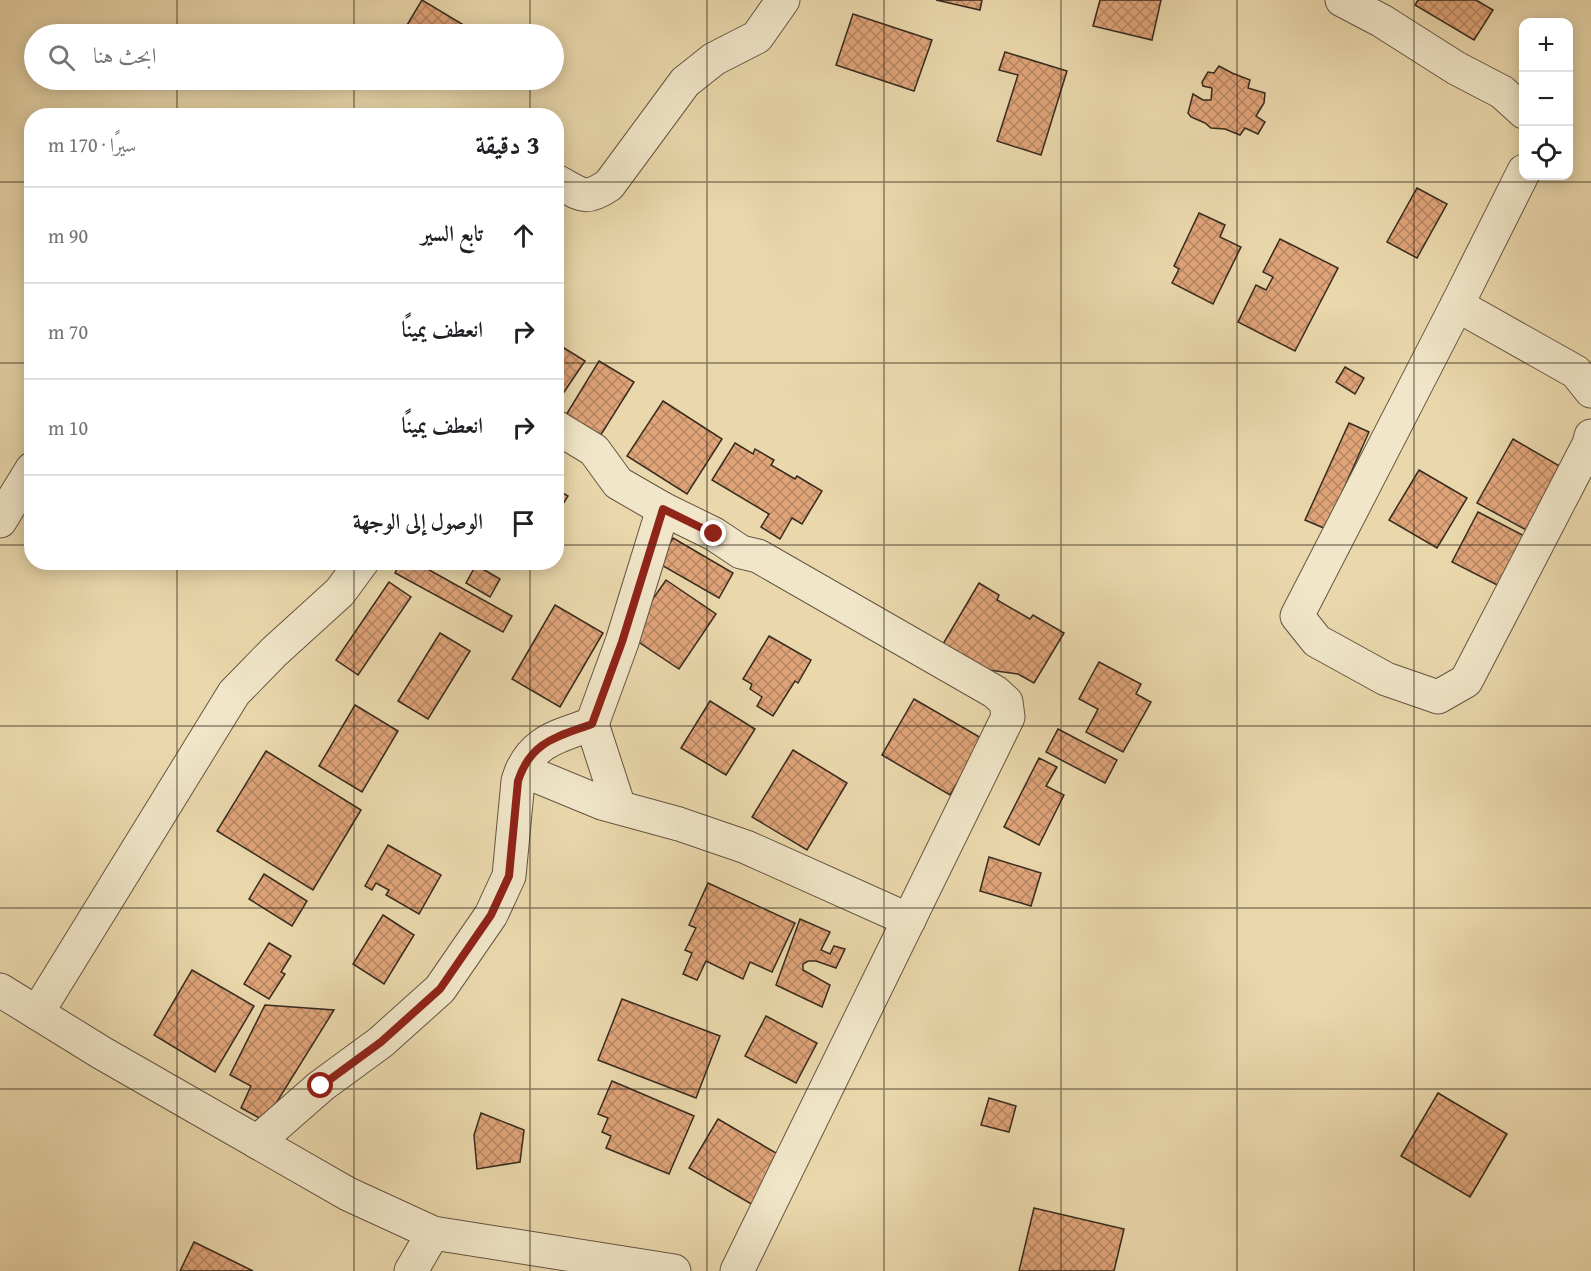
<!DOCTYPE html>
<html lang="ar">
<meta charset="utf-8">
<style>
:root{--surface:#fff;--page:#f2f2f2;--text:#202124;--muted:#757577;--line:#e0e0e0}
body{margin:0;font-family:"Gentium Book Plus",Amiri,serif;background:var(--page);color:var(--text);direction:rtl}
.controls{position:absolute;right:18px;top:18px;display:grid;overflow:hidden;border-radius:12px;box-shadow:0 3px 15px #0003}
.controls button{width:54px;height:54px;display:grid;place-items:center;padding:0;border:0;border-bottom:2px solid var(--line);background:var(--surface);color:var(--text);font:30px sans-serif}
.stop{position:absolute;width:18px;height:18px;margin:-14px;border:4px solid #8f2418;border-radius:50%;background:#fff}
.stop.end{background:#8f2418;border-color:#fff;box-shadow:0 2px 6px #0008}
.list{margin:0;padding:0;list-style:none}
h2{display:flex;justify-content:space-between;align-items:center;height:78px;margin:0;padding:0 24px;font-size:26px}
h2 small{font-size:20px;font-weight:400;color:var(--muted)}
.list li{display:grid;grid-template-columns:39px 1fr auto;gap:18px;align-items:center;box-sizing:border-box;height:96px;padding:0 24px;border-top:2px solid var(--line)}
.list b{display:block;font-size:22px;white-space:nowrap}
.list em{font-size:20px;font-style:normal;color:var(--muted)}
.icon{flex:none;width:33px;height:33px;fill:none;stroke:currentColor;stroke-width:2;stroke-linecap:round;stroke-linejoin:round}
.map{position:relative;flex:none;width:1591px;height:1271px;overflow:hidden;direction:ltr}
.search{position:absolute;background:var(--surface);box-shadow:0 3px 15px #0003;left:24px;top:24px;width:540px;height:66px;display:flex;align-items:center;gap:15px;box-sizing:border-box;padding:0 21px;border-radius:33px;color:var(--muted);font-size:22px}
.panel{position:absolute;background:var(--surface);box-shadow:0 3px 15px #0003;left:24px;top:108px;width:540px;height:462px;border-radius:24px;direction:rtl}
.map>svg:first-child{display:block}
.building{fill:url(#building-cross-hatch);stroke:#372b1e;stroke-width:1.5}
.lines{fill:none;stroke-linecap:round;stroke-linejoin:round}
.street-casing{stroke:#645642;stroke-width:35}
.street{stroke:#f1e6c9;stroke-width:33}
.route{stroke:#8f2418;stroke-width:8}
.grid{fill:none;stroke:#372b1e;stroke-width:1.5;stroke-opacity:0.55}
</style>
<div class="map">
<svg width="1591" height="1271" viewBox="0 0 1591 1271">
<defs>
<pattern id="building-cross-hatch" width="8" height="8" patternUnits="userSpaceOnUse" patternTransform="scale(1.5)"><rect width="8" height="8" fill="#e0a479"/><path d="M0 0l8 8M0 8l8-8" fill="none" stroke="#b68663"/></pattern>
</defs>
<rect width="100%" height="100%" fill="#ead8ac"/>
<filter id="stains"><feTurbulence type="fractalNoise" baseFrequency=".00333" numOctaves="4"/><feColorMatrix values="0 0 0 0 .2 0 0 0 0 .09 0 0 0 0 .02 0 0 0 .5 -.17"/></filter>
<radialGradient id="worn" r=".72"><stop offset=".6" stop-color="#630" stop-opacity="0"/><stop offset="1" stop-color="#630" stop-opacity=".3"/></radialGradient>
<g class="building">
<path d="M 422,0 L 472,30 L 470,34 L 411,34 L 404,30 Z"/>
<path d="M 936,0 L 982,0 L 980,10 Z"/>
<path d="M 1100,0 L 1161,0 L 1152,40 L 1093,26 Z"/>
<path d="M 1418,0 L 1476,0 L 1493,10 L 1474,40 L 1415,5 Z"/>
<path d="M 853,14 L 932,40 L 914,91 L 836,65 Z"/>
<path d="M 1005,52 L 1067,71 L 1041,155 L 997,141 L 1018,75 L 999,70 Z"/>
<path d="M 1219,66 L 1232,73 L 1250,80 L 1248,88 L 1265,93 L 1264,103 L 1256,116 L 1265,122 L 1258,134 L 1245,128 L 1240,135 L 1225,129 L 1211,128 L 1205,123 L 1191,117 L 1188,113 L 1193,94 L 1203,100 L 1211,100 L 1212,88 L 1203,86 L 1202,82 L 1208,72 L 1214,73 Z"/>
<path d="M 1417,188 L 1447,204 L 1417,258 L 1387,242 Z"/>
<path d="M 1199,213 L 1225,225 L 1220,237 L 1241,247 L 1213,304 L 1172,283 L 1179,269 L 1174,266 Z"/>
<path d="M 1280,239 L 1338,268 L 1295,351 L 1238,322 L 1256,285 L 1266,290 L 1273,277 L 1263,272 Z"/>
<path d="M 556,343 L 585,361 L 556,404 Z"/>
<path d="M 599,361 L 634,382 L 597,441 L 563,420 Z"/>
<path d="M 1345,367 L 1364,378 L 1355,394 L 1336,382 Z"/>
<path d="M 663,401 L 722,439 L 687,494 L 627,456 Z"/>
<path d="M 1349,423 L 1369,432 L 1326,529 L 1305,520 Z"/>
<path d="M 1513,439 L 1563,468 L 1528,531 L 1477,503 Z"/>
<path d="M 735,443 L 753,454 L 755,449 L 774,460 L 771,465 L 795,479 L 797,476 L 822,491 L 802,524 L 792,518 L 780,539 L 761,527 L 769,514 L 712,480 Z"/>
<path d="M 1419,470 L 1467,498 L 1437,548 L 1389,520 Z"/>
<path d="M 556,489 L 568,496 L 556,515 Z"/>
<path d="M 1478,512 L 1532,540 L 1507,590 L 1452,562 Z"/>
<path d="M 673,538 L 733,573 L 719,598 L 658,563 Z"/>
<path d="M 401,562 L 415,562 L 512,616 L 503,632 L 395,573 Z"/>
<path d="M 476,565 L 500,579 L 490,597 L 466,583 Z"/>
<path d="M 666,580 L 716,614 L 679,669 L 628,635 Z"/>
<path d="M 389,582 L 411,597 L 358,675 L 336,660 Z"/>
<path d="M 979,583 L 999,595 L 997,600 L 1030,619 L 1033,615 L 1064,633 L 1034,683 L 1018,674 L 989,670 L 943,644 Z"/>
<path d="M 555,605 L 603,633 L 560,707 L 512,679 Z"/>
<path d="M 440,633 L 470,651 L 428,719 L 398,701 Z"/>
<path d="M 769,636 L 811,660 L 798,683 L 795,681 L 773,716 L 757,706 L 762,697 L 750,689 L 752,684 L 743,679 Z"/>
<path d="M 1099,662 L 1141,684 L 1136,694 L 1151,702 L 1123,752 L 1086,732 L 1098,709 L 1079,699 Z"/>
<path d="M 914,699 L 983,739 L 950,795 L 882,755 Z"/>
<path d="M 710,701 L 755,729 L 726,775 L 681,748 Z"/>
<path d="M 355,705 L 398,731 L 362,792 L 319,766 Z"/>
<path d="M 1058,729 L 1117,760 L 1105,783 L 1046,752 Z"/>
<path d="M 793,750 L 847,783 L 807,850 L 752,817 Z"/>
<path d="M 266,751 L 361,810 L 313,890 L 217,831 Z"/>
<path d="M 1039,758 L 1057,767 L 1046,786 L 1064,795 L 1039,845 L 1004,827 Z"/>
<path d="M 388,845 L 441,875 L 419,914 L 386,895 L 389,890 L 376,883 L 372,890 L 365,886 Z"/>
<path d="M 989,857 L 1041,873 L 1031,906 L 980,891 Z"/>
<path d="M 264,874 L 307,901 L 292,926 L 249,899 Z"/>
<path d="M 708,883 L 795,923 L 772,972 L 750,962 L 743,979 L 706,961 L 697,980 L 683,974 L 692,953 L 685,950 L 696,928 L 689,925 Z"/>
<path d="M 383,915 L 414,935 L 384,984 L 353,964 Z"/>
<path d="M 800,919 L 830,932 L 821,950 L 830,954 L 834,946 L 845,949 L 836,968 L 816,961 L 808,961 L 803,964 L 803,970 L 830,985 L 822,1007 L 776,985 Z"/>
<path d="M 269,943 L 291,956 L 281,972 L 285,974 L 269,999 L 244,984 Z"/>
<path d="M 192,970 L 254,1006 L 215,1072 L 154,1035 Z"/>
<path d="M 622,999 L 720,1036 L 696,1098 L 598,1060 Z"/>
<path d="M 265,1005 L 334,1010 L 265,1121 L 241,1108 L 251,1086 L 230,1075 Z"/>
<path d="M 766,1016 L 817,1043 L 796,1083 L 745,1056 Z"/>
<path d="M 612,1081 L 694,1116 L 669,1174 L 606,1148 L 611,1136 L 602,1132 L 608,1118 L 598,1114 Z"/>
<path d="M 1438,1093 L 1507,1134 L 1470,1197 L 1401,1156 Z"/>
<path d="M 989,1098 L 1016,1106 L 1009,1132 L 981,1125 Z"/>
<path d="M 481,1113 L 524,1130 L 520,1162 L 477,1169 L 474,1135 Z"/>
<path d="M 718,1119 L 788,1160 L 760,1209 L 689,1168 Z"/>
<path d="M 1034,1208 L 1124,1229 L 1114,1271 L 1019,1271 Z"/>
<path d="M 194,1242 L 253,1271 L 180,1271 Z"/>
</g>
<g class="lines">
<defs>
<g id="street">
<path d="M 1342,0 L 1382,21 L 1456,68 L 1502,92 L 1524,112"/>
<path d="M 1524,171 L 1457,305 L 1297,616 L 1317,641 L 1386,679 L 1438,697 L 1466,681 L 1589,444 L 1591,436"/>
<path d="M 556,181 C 581,194 584,202 609,185 L 685,82 L 714,59 L 757,37 L 783,0"/>
<path d="M 1457,305 L 1576,372 L 1591,391"/>
<path d="M 556,427 L 594,450 L 618,483 L 663,509 L 714,534 L 741,552 L 758,556 L 995,692 L 1006,702 L 1008,717 L 737,1271"/>
<path d="M 0,521 L 32,469"/>
<path d="M 592,724 L 619,807"/>
<path d="M 522,770 L 602,803 L 679,824 L 746,847 L 909,920"/>
<path d="M 0,990 L 102,1053 L 348,1194 L 433,1233 L 674,1271"/>
<path d="M 37,1013 L 234,693 L 274,652 L 340,592 L 362,562"/>
<path d="M 257,1142 L 321,1086 L 381,1042 L 440,989 L 491,915 L 509,876 L 518,781 C 530,741 557,737 592,724 L 622,642 L 663,509"/>
<path d="M 411,1271 L 433,1233"/>
</g>
</defs>
<use href="#street" class="street-casing"/>
<use href="#street" class="street"/>
</g>
<g class="lines">
<path class="route" d="M 321,1086 L 381,1042 L 440,989 L 491,915 L 509,876 L 518,781 C 531,741 557,737 592,724 L 622,642 L 663,509 L 714,534"/>
</g>
<path class="grid" d="M 177,0 L 177,34M 354,0 L 354,34M 530,0 L 530,34M 707,0 L 707,1271M 884,0 L 884,1271M 1061,0 L 1061,1271M 1237,0 L 1237,1271M 1414,0 L 1414,1271M 177,80 L 177,116M 354,80 L 354,116M 530,80 L 530,116M 0,182 L 32,182M 556,182 L 1591,182M 0,363 L 32,363M 556,363 L 1591,363M 0,545 L 32,545M 556,545 L 1591,545M 177,562 L 177,1271M 354,562 L 354,1271M 530,562 L 530,1271M 0,726 L 1591,726M 0,908 L 1591,908M 0,1089 L 1591,1089"/>
<rect width="100%" height="100%" filter="url(#stains)"/>
<rect width="100%" height="100%" fill="url(#worn)"/>
</svg>
<div class="controls">
<button>+</button>
<button>−</button>
<button><svg class="icon" aria-label="locate" viewBox="0 0 24 24"><circle cx="12" cy="12" r="6"/><path d="M12 2v4M12 18v4M2 12h4M18 12h4"/></svg></button>
</div>
<div class="stop" style="left:321px;top:1086px"></div>
<div class="stop end" style="left:714px;top:534px"></div>
<div class="search"><svg class="icon" aria-label="search" viewBox="0 0 24 24"><circle cx="10" cy="10" r="6"/><path d="M15 15l6 6"/></svg>ابحث هنا</div>
<section class="panel">
<h2>3 دقيقة<small>سيرًا · 170 m</small></h2>
<ul class="list">
<li><svg class="icon" aria-label="ahead" viewBox="0 0 24 24"><path d="M12 20V5M6 11l6-6 6 6"/></svg><div><b>تابع السير</b></div><em>90 m</em></li>
<li><svg class="icon" aria-label="right" viewBox="0 0 24 24"><path d="M7 20v-9h11M14 6l5 5-5 5"/></svg><div><b>انعطف يمينًا</b></div><em>70 m</em></li>
<li><svg class="icon" aria-label="right" viewBox="0 0 24 24"><path d="M7 20v-9h11M14 6l5 5-5 5"/></svg><div><b>انعطف يمينًا</b></div><em>10 m</em></li>
<li><svg class="icon" aria-label="arrive" viewBox="0 0 24 24"><path d="M6 21V4h12l-3 4 3 4H6"/></svg><div><b>الوصول إلى الوجهة</b></div></li>
</ul>
</section>
</div>
